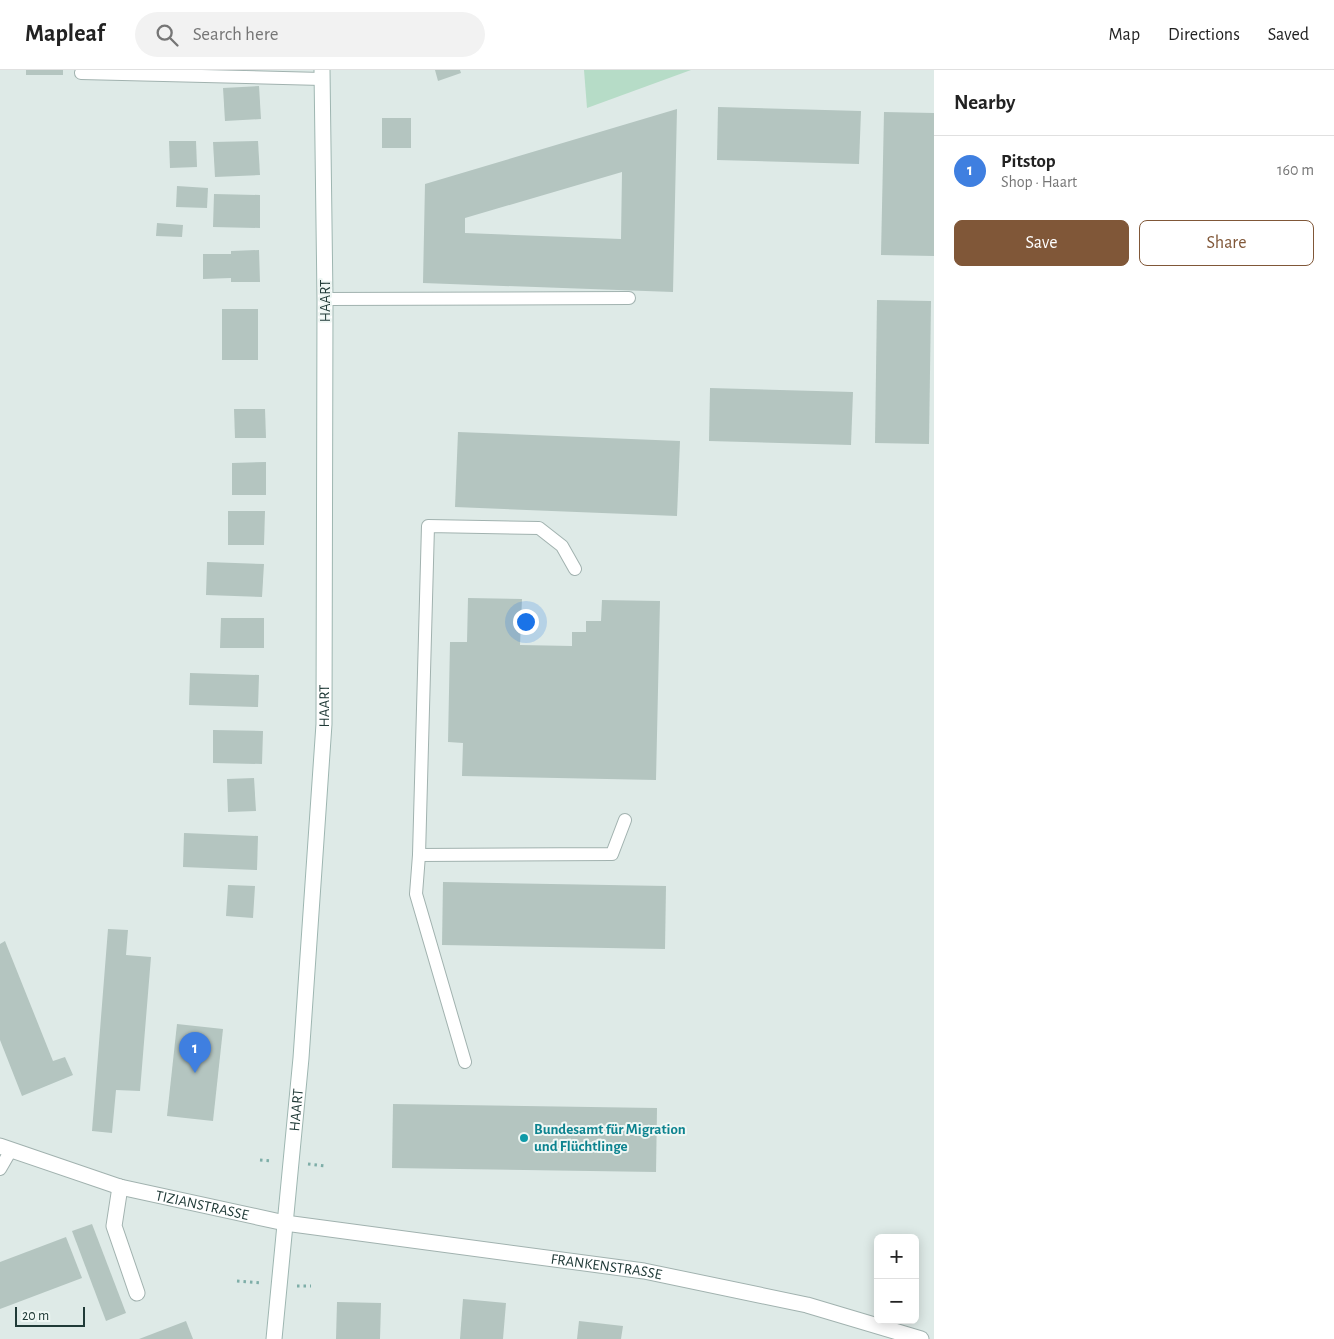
<!DOCTYPE html>
<meta charset="utf-8">
<style>
:root{--surface:#fff;--page:#f2f2f2;--text:#222;--muted:#767676;--line:#e0e0e0;--accent:#805738}
body{margin:0;font-family:"Alegreya Sans",sans-serif;background:var(--page);color:var(--text)}
.controls{position:absolute;right:15px;bottom:15px;display:grid;overflow:hidden;border-radius:8px;box-shadow:0 2px 12px #0003}
.controls button{width:45px;height:45px;display:grid;place-items:center;padding:0;border:0;border-bottom:1px solid var(--line);background:var(--surface);color:var(--text);font:25px sans-serif}
.scale{position:absolute;left:15px;bottom:12px;width:70px;box-sizing:border-box;padding-left:5px;border:2px solid #203a37;border-top:0;font-size:14px;line-height:18px;white-space:nowrap;color:#203a37;-webkit-text-stroke:4px #eff7f4;paint-order:stroke}
.you{position:absolute;left:525px;top:551px;width:18px;height:18px;margin:-12px;border:4px solid #fff;border-radius:50%;background:#1a73e8;box-shadow:0 0 0 8px #1a73e833}
.badge{display:grid;place-items:center;width:32px;height:32px;border-radius:50%;background:var(--accent);color:#fff;font-size:16px;font-weight:700}
.pin{position:absolute;translate:-50% -41px;filter:drop-shadow(0 1px 2px #0008)}
.pin::after{content:'';position:absolute;top:26px;width:18px;height:15px;background:inherit;clip-path:polygon(0 0,100% 0,50% 100%)}
.list{margin:0;padding:0;list-style:none}
h2{display:flex;justify-content:space-between;align-items:center;height:65px;margin:0;padding:0 20px;font-size:21px}
h2 small{font-size:16px;font-weight:400;color:var(--muted)}
.list li{display:grid;grid-template-columns:32px 1fr auto;gap:15px;align-items:center;box-sizing:border-box;height:70px;padding:0 20px;border-top:1px solid var(--line)}
.list b{display:block;font-size:19px;white-space:nowrap}
.list p{margin:0;font-size:16px;white-space:nowrap;color:var(--muted)}
.list em{font-size:16px;font-style:normal;color:var(--muted)}
.actions{display:flex;gap:10px;padding:15px 20px}
.actions a{flex:1;padding:11px 0;border:1px solid var(--accent);border-radius:8px;text-align:center;font-size:18px;color:var(--accent)}
.actions .main{background:var(--accent);color:#fff}
.icon{flex:none;width:28px;height:28px;fill:none;stroke:currentColor;stroke-width:2;stroke-linecap:round;stroke-linejoin:round}
.map{position:relative;flex:none;width:934px;height:1269px;overflow:hidden}
header{display:flex;align-items:center;gap:30px;box-sizing:border-box;height:70px;padding:0 25px;background:var(--surface);border-bottom:1px solid var(--line)}
header strong{font-size:24px}
nav{display:flex;gap:28px;margin-inline-start:auto;font-size:18px}
.search{width:350px;height:45px;background:var(--page);display:flex;align-items:center;gap:12px;box-sizing:border-box;padding:0 18px;border-radius:28px;color:var(--muted);font-size:19px}
main{display:flex}
aside{flex:1;background:var(--surface)}
.map>svg:first-child{display:block}
.green{fill:#b6dcc7}
.building{fill:#b4c5c0;fill-rule:evenodd}
.lines{fill:none;stroke-linecap:round;stroke-linejoin:round}
.lane-casing{stroke:#a1b2af;stroke-width:14}
.street-casing{stroke:#a1b2af;stroke-width:17}
.secondary-casing{stroke:#9eb6b1;stroke-width:17}
.path{stroke:#7eaea8;stroke-width:3;stroke-dasharray:2.5 4;stroke-linecap:butt}
.lane{stroke:#fff;stroke-width:12}
.street{stroke:#fff;stroke-width:15}
.secondary{stroke:#fff;stroke-width:15}
.culture-dot{fill:#0f9aa8;stroke:#eff7f4;stroke-width:2}
.labels{text-anchor:middle;stroke-width:4;stroke-linejoin:round;paint-order:stroke}
.street-label{font-size:15px;fill:#203a37;stroke:#eff7f4}
.culture-label{font-size:15px;font-weight:bold;fill:#0d838f;stroke:#eff7f4;text-anchor:start}
</style>
<header>
<strong>Mapleaf</strong>
<div class="search"><svg class="icon" aria-label="search" viewBox="0 0 24 24"><circle cx="10" cy="10" r="6"/><path d="M15 15l6 6"/></svg>Search here</div>
<nav><a>Map</a><a>Directions</a><a>Saved</a></nav>
</header>
<main>
<div class="map">
<svg width="934" height="1269" viewBox="0 0 934 1269">
<rect width="100%" height="100%" fill="#deeae7"/>
<path class="green" d="M 584,0 L 691,0 L 587,38 Z"/>
<g class="building">
<rect x="26" y="0" width="37" height="5"/>
<path d="M 435,0 L 460,0 L 461,3 L 438,11 Z"/>
<path d="M 259,16 L 261,49 L 225,51 L 223,18 Z"/>
<path d="M 718,37 L 861,41 L 859,94 L 717,90 Z"/>
<path d="M 677,39 L 673,222 L 423,213 L 425,114 ZM 622,102 L 621,169 L 465,163 L 465,148 Z"/>
<path d="M 884,42 L 934,43 L 934,186 L 881,185 Z"/>
<rect x="382" y="48" width="29" height="30"/>
<path d="M 169,71 L 196,71 L 197,97 L 170,98 Z"/>
<path d="M 258,71 L 260,105 L 215,107 L 213,72 Z"/>
<path d="M 177,116 L 208,118 L 207,138 L 176,137 Z"/>
<path d="M 214,124 L 260,125 L 260,158 L 213,157 Z"/>
<path d="M 157,153 L 183,155 L 182,167 L 156,166 Z"/>
<path d="M 259,180 L 260,212 L 231,212 L 231,208 L 203,209 L 203,184 L 231,184 L 231,181 Z"/>
<path d="M 877,230 L 931,231 L 929,374 L 875,373 Z"/>
<rect x="222" y="239" width="36" height="51"/>
<path d="M 710,318 L 853,322 L 851,375 L 709,371 Z"/>
<path d="M 234,339 L 265,339 L 266,368 L 235,368 Z"/>
<path d="M 458,362 L 680,371 L 677,446 L 455,437 Z"/>
<path d="M 266,392 L 266,425 L 232,425 L 232,393 Z"/>
<path d="M 228,441 L 265,441 L 264,475 L 228,475 Z"/>
<path d="M 207,492 L 264,494 L 262,527 L 206,525 Z"/>
<path d="M 468,528 L 522,529 L 520,575 L 572,576 L 572,562 L 586,562 L 586,551 L 601,551 L 602,530 L 660,531 L 656,710 L 462,706 L 463,673 L 448,672 L 450,572 L 467,572 Z"/>
<path d="M 221,548 L 264,548 L 264,578 L 220,578 Z"/>
<path d="M 190,603 L 259,605 L 258,637 L 189,635 Z"/>
<path d="M 213,660 L 263,661 L 262,694 L 213,693 Z"/>
<path d="M 254,708 L 256,741 L 228,742 L 227,709 Z"/>
<path d="M 184,763 L 258,766 L 257,800 L 183,797 Z"/>
<path d="M 443,812 L 666,816 L 665,879 L 442,875 Z"/>
<path d="M 228,815 L 255,816 L 253,848 L 226,846 Z"/>
<path d="M 108,859 L 128,860 L 126,885 L 151,887 L 140,1021 L 116,1020 L 112,1063 L 92,1061 Z"/>
<path d="M 5,871 L 53,991 L 65,987 L 73,1005 L 22,1026 L 0,970 L 0,874 Z"/>
<path d="M 177,954 L 223,959 L 213,1051 L 167,1046 Z"/>
<path d="M 393,1034 L 657,1038 L 656,1102 L 392,1098 Z"/>
<path d="M 92,1154 L 126,1243 L 106,1251 L 72,1161 Z"/>
<path d="M 66,1167 L 82,1208 L 0,1239 L 0,1192 Z"/>
<path d="M 463,1229 L 506,1233 L 503,1269 L 460,1269 Z"/>
<path d="M 337,1232 L 381,1233 L 380,1269 L 336,1269 Z"/>
<path d="M 186,1251 L 193,1269 L 139,1269 Z"/>
<path d="M 579,1251 L 623,1256 L 621,1269 L 577,1269 Z"/>
</g>
<g class="lines">
<defs>
<g id="lane">
<path d="M 81,3 L 322,9"/>
<path d="M 325,229 L 629,228"/>
<path d="M 419,785 L 612,784 L 625,750"/>
<path d="M 465,992 L 416,824 L 419,785 L 428,456 L 539,458 L 562,476 L 575,499"/>
<path d="M 0,1099 L 11,1080"/>
</g>
<g id="street">
<path id="s1" d="M 0,1076 L 120,1117 L 285,1153 L 644,1201 L 807,1235 L 921,1269"/>
<path d="M 120,1117 L 114,1156 L 137,1223"/>
</g>
<g id="secondary">
<path id="s2" d="M 274,1269 L 301,988 L 324,654 L 325,229 L 322,0"/>
</g>
</defs>
<use href="#lane" class="lane-casing"/>
<use href="#street" class="street-casing"/>
<use href="#secondary" class="secondary-casing"/>
<g class="path">
<path d="M 260,1090 L 272,1091"/>
<path d="M 308,1094 L 325,1096"/>
<path d="M 237,1211 L 261,1213"/>
<path d="M 297,1216 L 311,1216"/>
</g>
<use href="#lane" class="lane"/>
<use href="#street" class="street"/>
<use href="#secondary" class="secondary"/>
</g>
<circle class="culture-dot" cx="524" cy="1068" r="5"/>
<g class="labels">
<g class="street-label">
<text transform="translate(325 231) rotate(-90)" y="5">HAART</text>
<text dy="5" stroke="none"><textPath href="#s2" startOffset="635">HAART</textPath></text>
<text dy="5" stroke="none"><textPath href="#s2" startOffset="230">HAART</textPath></text>
<text dy="5" stroke="none"><textPath href="#s1" startOffset="211">TIZIANSTRASSE</textPath></text>
<text dy="5" stroke="none"><textPath href="#s1" startOffset="620">FRANKENSTRASSE</textPath></text>
</g>
<g class="culture-label">
<text x="534" y="1064">Bundesamt für Migration<tspan x="534" dy="17">und Flüchtlinge</tspan></text>
</g>
</g>
</svg>
<div class="controls">
<button>+</button>
<button>−</button>
</div>
<div class="scale">20 m</div>
<div class="you"></div>
<div class="pin badge" style="left:195px;top:1003px;background:#3f7fe0">1</div>
</div>
<aside>
<h2>Nearby<small></small></h2>
<ul class="list">
<li><span class="badge" style="background:#3f7fe0">1</span><div><b>Pitstop</b><p>Shop · Haart</p></div><em>160 m</em></li>
</ul>
<div class="actions"><a class="main">Save</a><a>Share</a></div>
</aside>
</main>
